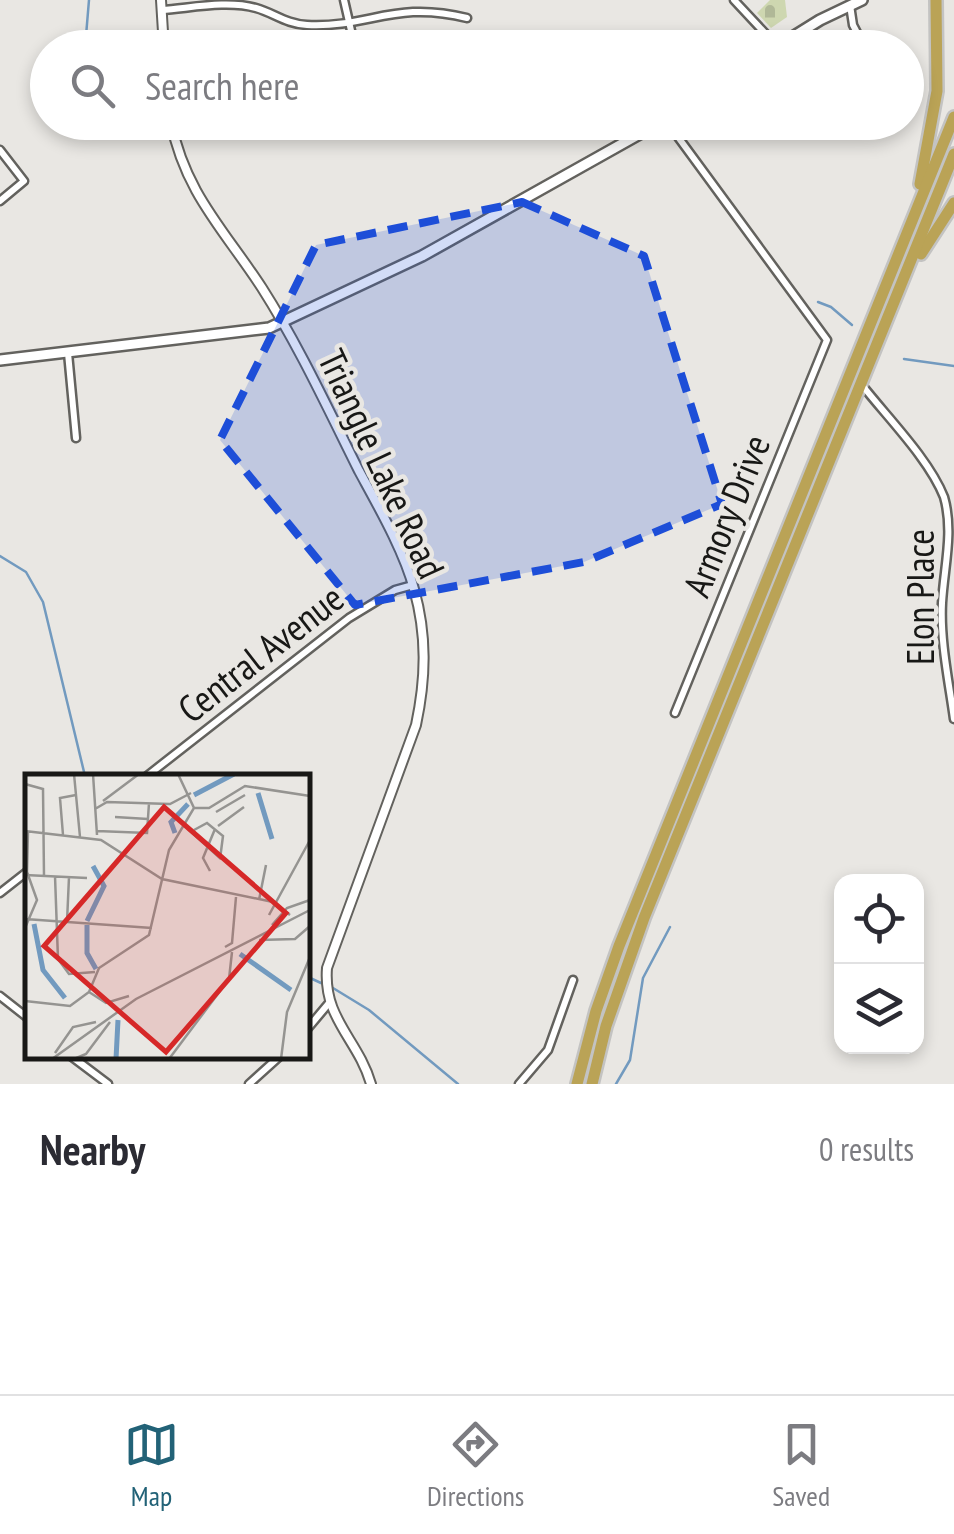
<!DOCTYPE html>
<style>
:root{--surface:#fff;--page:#f2f2f3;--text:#2b2b33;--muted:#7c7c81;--line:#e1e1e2;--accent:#226277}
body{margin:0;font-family:"PT Sans Narrow",sans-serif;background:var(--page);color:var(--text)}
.controls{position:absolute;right:30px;bottom:30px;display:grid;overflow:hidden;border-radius:20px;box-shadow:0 5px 15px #0003}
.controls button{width:90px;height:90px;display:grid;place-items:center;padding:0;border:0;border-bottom:2px solid var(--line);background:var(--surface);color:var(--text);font:50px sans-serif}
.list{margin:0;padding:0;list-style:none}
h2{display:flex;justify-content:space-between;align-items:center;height:130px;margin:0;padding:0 40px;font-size:42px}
h2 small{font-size:32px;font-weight:400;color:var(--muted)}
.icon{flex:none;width:55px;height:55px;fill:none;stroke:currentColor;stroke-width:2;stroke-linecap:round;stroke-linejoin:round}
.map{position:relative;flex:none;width:954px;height:1084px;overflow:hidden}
.search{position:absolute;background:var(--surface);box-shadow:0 5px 15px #0003;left:30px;right:30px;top:30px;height:110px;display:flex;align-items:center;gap:25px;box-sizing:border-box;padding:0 35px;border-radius:55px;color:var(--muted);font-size:38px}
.sheet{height:310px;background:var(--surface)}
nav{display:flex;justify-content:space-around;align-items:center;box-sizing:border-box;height:140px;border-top:2px solid var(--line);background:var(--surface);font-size:28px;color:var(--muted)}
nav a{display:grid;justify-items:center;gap:5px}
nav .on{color:var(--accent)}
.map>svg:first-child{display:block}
.cemetery{fill:url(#cemetery-stones)}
.water{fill:url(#water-ripples)}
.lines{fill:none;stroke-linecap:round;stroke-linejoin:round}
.stream{stroke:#729abf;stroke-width:2.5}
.minor-casing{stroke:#63625e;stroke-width:11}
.tertiary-casing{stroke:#63625e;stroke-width:12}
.secondary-casing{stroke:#63625e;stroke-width:14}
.trunk-casing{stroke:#c3c3c2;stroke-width:16}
.minor{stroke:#fff;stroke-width:6}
.tertiary{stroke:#fff;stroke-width:8}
.secondary{stroke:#fff;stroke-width:9}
.trunk{stroke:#baa356;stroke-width:11}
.marked{fill:#1d4ed8;fill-opacity:0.2;stroke:#1d4ed8;stroke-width:8;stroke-dasharray:20 12;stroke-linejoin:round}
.labels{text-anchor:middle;stroke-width:9;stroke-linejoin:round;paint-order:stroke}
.street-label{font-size:38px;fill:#181816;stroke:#e9e7e3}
.inset-river{fill:none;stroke:#729abf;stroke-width:5}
.inset-road{fill:none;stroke:#959491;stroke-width:2.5}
.view{fill:#d62828;fill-opacity:0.15;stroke:#d62828;stroke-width:5}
.inset-edge{fill:none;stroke:#181816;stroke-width:5}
</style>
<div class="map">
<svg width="954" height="1084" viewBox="0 0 954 1084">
<defs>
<pattern id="cemetery-stones" width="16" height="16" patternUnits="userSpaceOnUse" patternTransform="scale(2.5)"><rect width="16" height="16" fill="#ced7b0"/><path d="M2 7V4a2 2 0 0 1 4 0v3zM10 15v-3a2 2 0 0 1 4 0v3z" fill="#b0b897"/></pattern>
<pattern id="water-ripples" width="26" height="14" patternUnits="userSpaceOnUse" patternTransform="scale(2.5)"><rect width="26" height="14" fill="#729abf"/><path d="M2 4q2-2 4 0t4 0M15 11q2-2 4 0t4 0" fill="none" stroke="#5d7d9a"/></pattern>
</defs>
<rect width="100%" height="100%" fill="#e9e7e3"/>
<path class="cemetery" d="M 770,0 L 785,0 L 787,17 L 771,28 L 757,13 Z"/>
<path class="water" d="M 202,123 L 262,123 L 263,126 L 248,133 L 208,138 Z"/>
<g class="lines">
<g class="stream">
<path d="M 89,0 L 86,36 L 93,48"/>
<path d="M 818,302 L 831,307 L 852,325"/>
<path d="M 904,359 L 954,366"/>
<path d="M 0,556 L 26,572 L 43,602 L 85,776"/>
<path d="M 308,977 L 321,983"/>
<path d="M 333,988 L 369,1010 L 458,1084"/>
<path d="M 616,1084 L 630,1060 L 643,978 L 670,927"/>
</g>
<defs>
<g id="minor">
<path d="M 344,0 L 355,48"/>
<path d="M 734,0 L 777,46"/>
<path d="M 850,5 L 853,25 L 865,48"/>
<path d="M 162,10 C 191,8 227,0 256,8 C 274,13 286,24 307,25 C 370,28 394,0 467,18"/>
<path d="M 667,122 L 827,340 L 675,713"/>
<path d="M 0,150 L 24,181 L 0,201"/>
<path d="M 68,353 L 76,438"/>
<path d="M 862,385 C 887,417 929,459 944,497 C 954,532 944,567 942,603 C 940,641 949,682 954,719"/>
<path d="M 147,776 L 349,618 L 395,590 L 413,585"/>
<path d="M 0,893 L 28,871"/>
<path d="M 0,996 L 28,1018"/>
<path d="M 308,1028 L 329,1003"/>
<path d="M 71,1056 L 108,1084"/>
<path d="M 249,1084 L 280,1056"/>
<path d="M 519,1084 L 548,1050 L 573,980"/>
</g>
<g id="tertiary">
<path d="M 161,0 L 164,48"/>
<path d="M 171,122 C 185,193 225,231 262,288 C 299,346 328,409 359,471 C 378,506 404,551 414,589 C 427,635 426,678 416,725 L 327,968 C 323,1019 358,1039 371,1084"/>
</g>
<g id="secondary">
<path d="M 775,48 L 820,20 L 862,0"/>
<path d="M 0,360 L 269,328 L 422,256 L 661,122"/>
</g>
<g id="trunk">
<path d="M 920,184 L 937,91 L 936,0"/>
<path d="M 921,254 L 954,203"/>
<path d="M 577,1084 L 596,1011 L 619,946 L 954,117"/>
<path d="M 592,1084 L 606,1026 L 644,918 L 954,154"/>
</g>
</defs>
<use href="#minor" class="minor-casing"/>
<use href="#tertiary" class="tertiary-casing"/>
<use href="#secondary" class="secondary-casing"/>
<use href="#trunk" class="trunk-casing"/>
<use href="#minor" class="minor"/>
<use href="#tertiary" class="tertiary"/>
<use href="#secondary" class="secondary"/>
<use href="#trunk" class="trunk"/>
</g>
<path class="marked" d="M 522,202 L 644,256 L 722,504 L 584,562 L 355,605 L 220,440 L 316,245 Z"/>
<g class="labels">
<g class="street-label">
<text transform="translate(381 464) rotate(65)" y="13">Triangle Lake Road</text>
<text transform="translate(727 516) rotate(-68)" y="13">Armory Drive</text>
<text transform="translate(921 597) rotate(-90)" y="13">Elon Place</text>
<text transform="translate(261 654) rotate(-38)" y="13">Central Avenue</text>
</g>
</g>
<g transform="translate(25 774)">
<rect width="285" height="285" fill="#e9e7e3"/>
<path class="inset-river" d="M 233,19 L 247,65M 169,21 L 209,0M 150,59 L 146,48 L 163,30M 62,147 L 79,112 L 68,92M 9,150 L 18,196 L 40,224M 62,151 L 62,179 L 71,195M 215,180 L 266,216M 91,285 L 93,246"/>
<path class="inset-road" d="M 49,0 L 55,63M 68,0 L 72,61M 0,10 L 18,15 L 19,102M 78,27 L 114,0M 169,34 L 184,34 L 220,12 L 285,22M 70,35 L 82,28 L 145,30 L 166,19M 191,38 L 220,21M 90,43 L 123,45M 193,52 L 219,33M 163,55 L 196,85M 169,56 L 182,49 L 198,62 L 195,85M 0,57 L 76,66 L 137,105 L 248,128 L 265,141M 72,57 L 122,59 L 124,29M 38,61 L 35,24 L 51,21M 185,97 L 178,84 L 190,55M 0,101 L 62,104M 30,102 L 33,185 L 44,200 L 70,198M 234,126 L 241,91M 244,141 L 285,66M 0,145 L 127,154M 42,148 L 44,103M 247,151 L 262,134 L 285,126M 0,154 L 12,126 L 2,98 L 3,57M 234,166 L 270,165 L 285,152M 200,173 L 207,169 L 211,123M 64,218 L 81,229 L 104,222M 0,227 L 45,232 L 64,218 L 74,194 L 124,161 L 144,76 L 169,34 L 153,0M 30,279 L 48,253 L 71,248M 27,285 L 111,225 L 285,136M 49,285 L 61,280 L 85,248M 144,285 L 204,205 L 207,178M 256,285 L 262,238 L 285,183"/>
<path class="view" d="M 139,33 L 261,139 L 141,278 L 19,172 Z"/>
<rect width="285" height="285" class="inset-edge"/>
</g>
</svg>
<div class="controls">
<button><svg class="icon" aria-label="locate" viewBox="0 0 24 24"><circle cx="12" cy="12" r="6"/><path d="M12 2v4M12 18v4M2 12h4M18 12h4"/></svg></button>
<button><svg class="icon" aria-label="layers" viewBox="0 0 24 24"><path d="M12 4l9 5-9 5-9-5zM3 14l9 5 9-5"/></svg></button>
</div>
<div class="search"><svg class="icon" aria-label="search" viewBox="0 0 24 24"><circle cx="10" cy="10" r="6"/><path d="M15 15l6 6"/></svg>Search here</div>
</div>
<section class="sheet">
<h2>Nearby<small>0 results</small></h2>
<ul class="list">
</ul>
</section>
<nav>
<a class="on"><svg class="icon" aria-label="map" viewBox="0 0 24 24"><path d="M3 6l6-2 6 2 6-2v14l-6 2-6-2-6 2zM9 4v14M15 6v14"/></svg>Map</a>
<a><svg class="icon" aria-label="directions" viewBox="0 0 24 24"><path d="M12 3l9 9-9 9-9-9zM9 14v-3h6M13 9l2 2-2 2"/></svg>Directions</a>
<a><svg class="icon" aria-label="saved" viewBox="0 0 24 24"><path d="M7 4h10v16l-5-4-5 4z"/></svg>Saved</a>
</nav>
